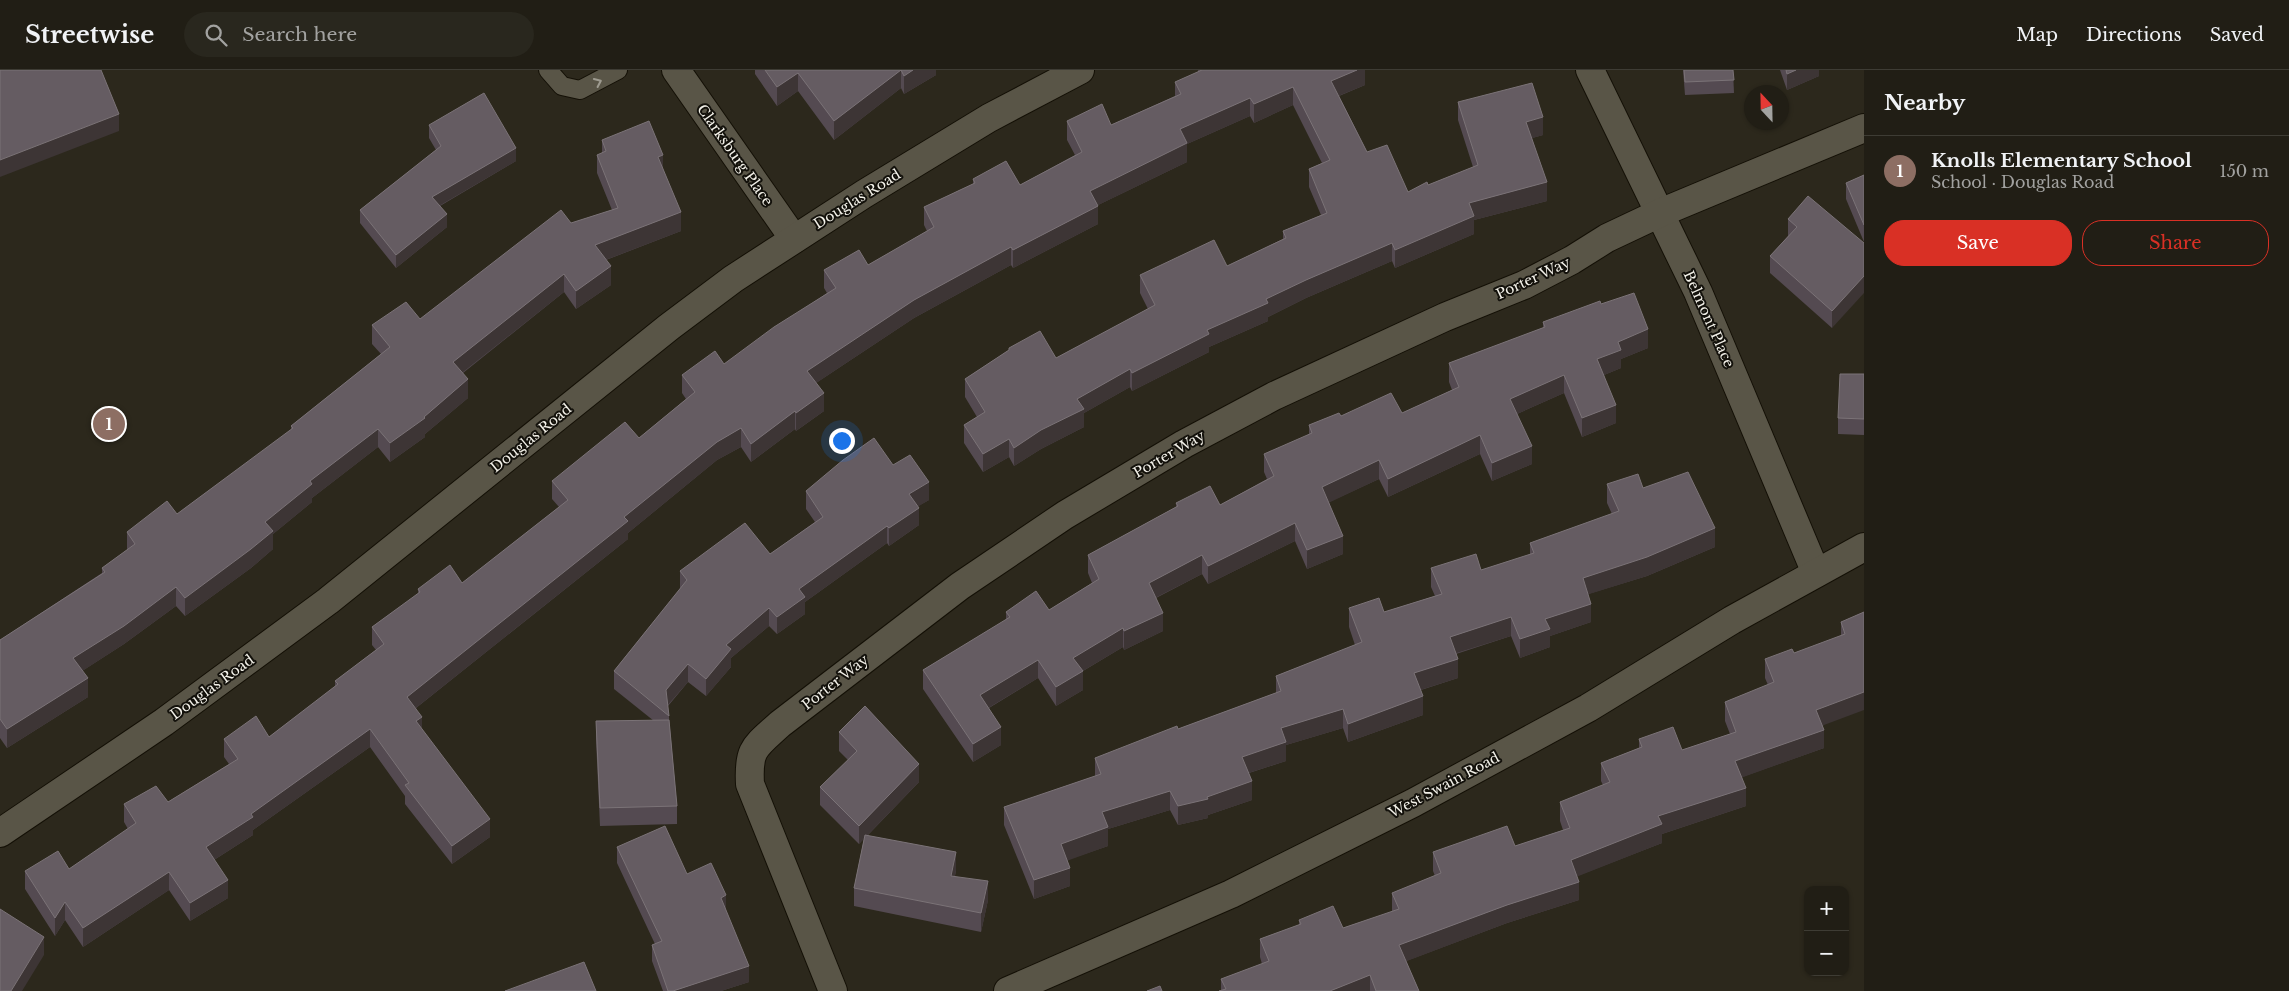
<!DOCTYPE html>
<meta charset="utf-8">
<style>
:root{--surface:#211e15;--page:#29271e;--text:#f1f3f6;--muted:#a2a2a0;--line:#3e3c34;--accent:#d93025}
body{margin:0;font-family:"Libre Baskerville",serif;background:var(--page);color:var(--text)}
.controls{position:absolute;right:15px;bottom:15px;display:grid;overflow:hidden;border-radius:10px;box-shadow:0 1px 4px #0004}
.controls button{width:45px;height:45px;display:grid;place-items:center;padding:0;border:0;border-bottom:1px solid var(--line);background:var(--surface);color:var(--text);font:25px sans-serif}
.compass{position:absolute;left:1744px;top:15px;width:45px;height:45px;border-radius:50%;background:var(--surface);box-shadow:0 1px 4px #0004;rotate:338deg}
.you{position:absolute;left:841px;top:370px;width:18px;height:18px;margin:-12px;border:4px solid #fff;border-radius:50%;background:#1a73e8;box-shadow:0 0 0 8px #1a73e833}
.badge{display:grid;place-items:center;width:32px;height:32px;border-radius:50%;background:var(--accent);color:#fff;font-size:16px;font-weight:700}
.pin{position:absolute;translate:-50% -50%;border:2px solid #fff;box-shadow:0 1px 5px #0006}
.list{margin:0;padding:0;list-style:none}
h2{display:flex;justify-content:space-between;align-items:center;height:65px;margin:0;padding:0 20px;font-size:21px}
h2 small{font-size:16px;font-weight:400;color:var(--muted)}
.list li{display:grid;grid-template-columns:32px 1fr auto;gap:15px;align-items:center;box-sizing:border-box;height:70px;padding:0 20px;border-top:1px solid var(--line)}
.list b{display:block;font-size:19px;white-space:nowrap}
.list p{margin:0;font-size:16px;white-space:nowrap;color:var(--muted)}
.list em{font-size:16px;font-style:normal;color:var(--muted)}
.actions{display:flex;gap:10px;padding:15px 20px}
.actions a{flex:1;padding:11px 0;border:1px solid var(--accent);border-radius:20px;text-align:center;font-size:18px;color:var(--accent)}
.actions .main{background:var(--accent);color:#fff}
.icon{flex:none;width:28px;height:28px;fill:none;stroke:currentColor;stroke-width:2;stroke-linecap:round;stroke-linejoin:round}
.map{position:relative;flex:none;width:1864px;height:921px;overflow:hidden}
header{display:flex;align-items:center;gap:30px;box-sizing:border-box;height:70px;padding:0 25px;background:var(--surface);border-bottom:1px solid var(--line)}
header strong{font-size:24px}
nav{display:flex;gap:28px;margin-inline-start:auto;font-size:18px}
.search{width:350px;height:45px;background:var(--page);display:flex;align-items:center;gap:12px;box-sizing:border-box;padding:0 18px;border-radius:28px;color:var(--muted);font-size:19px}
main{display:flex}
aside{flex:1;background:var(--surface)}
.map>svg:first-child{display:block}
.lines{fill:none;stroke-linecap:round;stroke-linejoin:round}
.service-casing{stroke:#141006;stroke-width:20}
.minor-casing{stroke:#141006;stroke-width:30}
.tertiary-casing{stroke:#141006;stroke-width:30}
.service{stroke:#595547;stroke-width:18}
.minor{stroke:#595547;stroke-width:28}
.tertiary{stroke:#595547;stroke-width:28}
.wall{fill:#544a51}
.shaded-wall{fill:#3d3535}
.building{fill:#655c62;stroke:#7b7377}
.oneway{stroke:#9e9b90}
.labels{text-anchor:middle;stroke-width:4;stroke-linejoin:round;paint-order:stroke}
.street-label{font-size:14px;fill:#f3f1e9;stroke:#13110b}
</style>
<header>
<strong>Streetwise</strong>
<div class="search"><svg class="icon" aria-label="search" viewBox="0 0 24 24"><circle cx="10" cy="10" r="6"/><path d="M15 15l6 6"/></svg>Search here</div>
<nav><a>Map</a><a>Directions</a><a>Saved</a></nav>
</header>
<main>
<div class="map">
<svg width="1864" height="921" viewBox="0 0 1864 921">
<rect width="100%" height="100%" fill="#2c281c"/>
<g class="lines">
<defs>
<path id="service" d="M 548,0 L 562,16 L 580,20 L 618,0"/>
<g id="minor">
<path d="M 676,0 L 794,169"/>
<path d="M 1590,0 L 1698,222 L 1816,503"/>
<path d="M 0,763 L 164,652 L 328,531 L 669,257 L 733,209 L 864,124 L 989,48 L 1080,0"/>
<path d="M 833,921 L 750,714 C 748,678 755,677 780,654 L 960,516 L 1065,445 L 1184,374 L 1274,326 L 1445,247 L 1524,215 L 1572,190 L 1607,168 L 1660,143 L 1864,58"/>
</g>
<path id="tertiary" d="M 1008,921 L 1231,824 L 1413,733 L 1588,638 L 1732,550 L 1864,477"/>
</defs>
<use href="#service" class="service-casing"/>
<use href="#minor" class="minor-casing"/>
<use href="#tertiary" class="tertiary-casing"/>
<use href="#service" class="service"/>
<use href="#minor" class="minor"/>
<use href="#tertiary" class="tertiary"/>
</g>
<g class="wall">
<path d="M 755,0 L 936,0 L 936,5 L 904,24 L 901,18 L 834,70 L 798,21 L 777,36 L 755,4 Z"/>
<path d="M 1198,0 L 1365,0 L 1365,15 L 1339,26 L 1367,82 L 1408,122 L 1428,115 L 1473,97 L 1458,50 L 1458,32 L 1543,65 L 1532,68 L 1547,131 L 1474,150 L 1474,164 L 1395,198 L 1392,191 L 1306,228 L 1268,247 L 1268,251 L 1209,277 L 1209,282 L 1132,321 L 1130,317 L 1084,343 L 1084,357 L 1041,379 L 1014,396 L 1009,387 L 983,402 L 964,373 L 964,355 L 977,347 L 965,327 L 965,309 L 1009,280 L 1009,278 L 1056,288 L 1148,239 L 1140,223 L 1140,205 L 1227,196 L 1283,169 L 1283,161 L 1321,145 L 1309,117 L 1309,99 L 1322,93 L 1293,35 L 1254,53 L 1250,46 L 1187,74 L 1187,92 L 1098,135 L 1098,154 L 1013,198 L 1011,195 L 914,248 L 816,313 L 824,341 L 796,361 L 795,359 L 751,392 L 741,377 L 717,390 L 628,463 L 628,469 L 416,638 L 422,659 L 490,767 L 452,794 L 405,734 L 405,726 L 370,677 L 253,760 L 253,765 L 214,790 L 228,828 L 190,851 L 169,820 L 83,877 L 65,850 L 55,866 L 25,819 L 25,801 L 69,799 L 128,759 L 124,752 L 124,734 L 168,732 L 229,694 L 224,687 L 224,669 L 269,667 L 335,617 L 335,611 L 376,580 L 372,575 L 372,557 L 418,524 L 418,519 L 462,513 L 559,437 L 552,429 L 552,411 L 639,368 L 686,329 L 682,323 L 682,305 L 724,294 L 827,223 L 824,218 L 824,200 L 868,195 L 927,161 L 924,155 L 924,137 L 973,114 L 973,109 L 1020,115 L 1075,85 L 1067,70 L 1067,51 L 1111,55 L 1175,26 L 1175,12 L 1198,2 Z"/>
<path d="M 1683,0 L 1733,0 L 1734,23 L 1685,25 Z"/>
<path d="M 1780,0 L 1819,0 L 1819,6 L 1787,20 Z"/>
<path d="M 429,55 L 516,91 L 440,136 L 447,157 L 396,198 L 360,153 L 360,140 L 436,80 L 429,68 Z"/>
<path d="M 602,70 L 663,99 L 681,161 L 606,190 L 611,215 L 576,239 L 564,222 L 463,303 L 468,328 L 425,364 L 425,367 L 390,392 L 378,377 L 312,428 L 312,432 L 273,464 L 273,479 L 251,498 L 185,546 L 176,536 L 124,574 L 82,601 L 88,627 L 7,678 L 0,668 L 0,570 L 102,503 L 102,498 L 127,480 L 127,462 L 177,444 L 291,360 L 291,356 L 381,284 L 372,274 L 372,255 L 420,249 L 571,153 L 612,140 L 597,103 L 597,85 L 602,83 Z"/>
<path d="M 1864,105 L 1864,172 L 1846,129 L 1846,113 Z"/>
<path d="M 1788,149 L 1864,173 L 1832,258 L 1770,203 L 1770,186 L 1788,166 Z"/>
<path d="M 1601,234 L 1648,278 L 1621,289 L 1621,298 L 1604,305 L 1616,353 L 1582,367 L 1564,323 L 1517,344 L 1532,394 L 1492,411 L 1480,384 L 1388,427 L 1379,409 L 1329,432 L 1343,484 L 1307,499 L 1295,471 L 1208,514 L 1202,504 L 1156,528 L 1163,561 L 1124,580 L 1123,577 L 1083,601 L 1083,620 L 1056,636 L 1038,608 L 989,638 L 1001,675 L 973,692 L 923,619 L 923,600 L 1006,550 L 1006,542 L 1049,540 L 1092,513 L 1088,503 L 1088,485 L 1176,437 L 1176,433 L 1220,435 L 1267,409 L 1264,402 L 1264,384 L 1309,365 L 1309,355 L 1341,346 L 1402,343 L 1452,320 L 1449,312 L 1449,293 L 1543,258 L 1543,252 Z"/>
<path d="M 1864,304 L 1864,365 L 1838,364 L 1838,348 Z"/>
<path d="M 893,395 L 929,430 L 918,436 L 919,455 L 889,476 L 887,473 L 805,532 L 805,544 L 777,564 L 769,556 L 731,588 L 731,597 L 706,626 L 688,612 L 668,636 L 677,736 L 677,754 L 600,756 L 596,670 L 596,651 L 654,651 L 614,619 L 614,601 L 680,519 L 680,501 L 770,484 L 815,452 L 806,439 L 806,421 Z"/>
<path d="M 1607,414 L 1643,418 L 1715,477 L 1647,506 L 1588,524 L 1591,552 L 1550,566 L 1550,577 L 1520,588 L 1511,566 L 1456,584 L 1458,608 L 1421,620 L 1423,645 L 1348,672 L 1343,658 L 1286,675 L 1286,691 L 1249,703 L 1252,730 L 1208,745 L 1208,748 L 1178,755 L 1170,740 L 1108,759 L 1108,776 L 1067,790 L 1070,816 L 1034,829 L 1004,755 L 1004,737 L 1095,706 L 1095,688 L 1178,659 L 1276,623 L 1276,606 L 1355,575 L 1349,557 L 1349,538 L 1384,542 L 1435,526 L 1431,517 L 1431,498 L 1481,500 L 1530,485 L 1530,473 L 1612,444 L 1607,433 Z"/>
<path d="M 1864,542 L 1823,656 L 1824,678 L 1742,707 L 1746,736 L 1662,764 L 1662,773 L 1577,806 L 1579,830 L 1507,853 L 1406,891 L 1419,921 L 1219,921 L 1221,920 L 1221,909 L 1262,894 L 1260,887 L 1260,869 L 1299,855 L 1299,850 L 1343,858 L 1392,842 L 1392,823 L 1435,806 L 1433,801 L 1433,782 L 1515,776 L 1563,760 L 1560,751 L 1560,732 L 1603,715 L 1601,711 L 1601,693 L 1639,678 L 1639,669 L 1682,680 L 1730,664 L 1725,651 L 1725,632 L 1768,615 L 1765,608 L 1765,589 L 1794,583 L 1841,566 L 1841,552 Z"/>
<path d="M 839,662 L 919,712 L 867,766 L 956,800 L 955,806 L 988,830 L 981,862 L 854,836 L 854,818 L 864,768 L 859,774 L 820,735 L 820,717 L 848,690 L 839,681 Z"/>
<path d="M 617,777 L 687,804 L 749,912 L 721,921 L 663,921 L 652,891 L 652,875 L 655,874 L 617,793 Z"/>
</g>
<g class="shaded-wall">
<path d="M 901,0 L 901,18 L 834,70 L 834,51 Z"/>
<path d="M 913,0 L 936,0 L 936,5 L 904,24 L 904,6 Z"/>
<path d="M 1357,0 L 1365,0 L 1365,15 L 1331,29 L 1331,11 Z"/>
<path d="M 1796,0 L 1819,0 L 1819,6 L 1787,20 L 1787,4 Z"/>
<path d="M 798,3 L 798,21 L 777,36 L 777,17 Z"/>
<path d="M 1293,17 L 1293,35 L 1254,53 L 1254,34 Z"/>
<path d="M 1250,28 L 1250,46 L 1187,74 L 1187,92 L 1090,139 L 1090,121 L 1180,59 Z"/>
<path d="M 119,44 L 119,61 L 0,107 L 0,90 Z"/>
<path d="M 1543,47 L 1543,65 L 1526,70 L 1526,52 Z"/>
<path d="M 516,78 L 516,91 L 432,140 L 432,127 Z"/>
<path d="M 663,85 L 663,103 L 658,87 Z"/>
<path d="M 1547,112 L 1547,131 L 1474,150 L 1474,164 L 1395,198 L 1395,180 L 1469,133 Z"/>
<path d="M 1098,136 L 1098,154 L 1013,198 L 1013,180 Z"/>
<path d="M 681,142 L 681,161 L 595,194 L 595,175 Z"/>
<path d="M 447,144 L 447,157 L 396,198 L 396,185 Z"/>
<path d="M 1392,173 L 1392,191 L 1306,228 L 1268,247 L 1268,251 L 1209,277 L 1209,282 L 1132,321 L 1132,303 L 1207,260 L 1266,229 L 1306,210 Z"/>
<path d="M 1011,177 L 1011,195 L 914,248 L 807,319 L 807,301 L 914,230 Z"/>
<path d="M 611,196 L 611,215 L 576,239 L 576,221 Z"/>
<path d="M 564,204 L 564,222 L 453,310 L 453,292 Z"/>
<path d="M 1864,206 L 1864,223 L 1832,258 L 1832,241 Z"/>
<path d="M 1648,259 L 1648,278 L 1621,289 L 1621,298 L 1597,308 L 1597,289 L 1618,272 Z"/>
<path d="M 1130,299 L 1130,317 L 1084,343 L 1084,357 L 1041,379 L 1014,396 L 1014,378 L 1077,329 Z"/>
<path d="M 1564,305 L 1564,323 L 1510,347 L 1510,329 Z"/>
<path d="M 468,309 L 468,328 L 425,364 L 425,367 L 390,392 L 390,373 L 424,347 Z"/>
<path d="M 824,323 L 824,341 L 796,361 L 796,343 Z"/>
<path d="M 1616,335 L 1616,353 L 1582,367 L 1582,348 Z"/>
<path d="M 795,341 L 795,359 L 751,392 L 751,374 Z"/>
<path d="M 741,358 L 741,377 L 717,390 L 628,463 L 628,469 L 407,645 L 407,627 L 624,447 L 717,372 Z"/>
<path d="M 378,359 L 378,377 L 312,428 L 312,432 L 273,464 L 273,479 L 251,498 L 185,546 L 185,528 L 265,452 L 310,411 Z"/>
<path d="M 1480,365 L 1480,384 L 1388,427 L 1388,409 Z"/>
<path d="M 1009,369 L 1009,387 L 983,402 L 983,384 Z"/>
<path d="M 1532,376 L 1532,394 L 1492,411 L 1492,393 Z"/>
<path d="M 1379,390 L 1379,409 L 1322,436 L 1322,417 Z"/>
<path d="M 929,412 L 929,430 L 909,442 L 909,424 Z"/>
<path d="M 919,438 L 919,455 L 889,476 L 889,458 Z"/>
<path d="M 1295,453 L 1295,471 L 1208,514 L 1208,496 Z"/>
<path d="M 887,456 L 887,473 L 805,532 L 805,544 L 777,564 L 777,547 L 799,519 Z"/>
<path d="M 1715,458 L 1715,477 L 1647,506 L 1583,526 L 1583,508 Z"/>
<path d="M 1343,466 L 1343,484 L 1307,499 L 1307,480 Z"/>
<path d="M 1202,485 L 1202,504 L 1149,531 L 1149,513 Z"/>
<path d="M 176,517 L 176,536 L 124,574 L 73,607 L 73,588 Z"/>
<path d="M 1591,534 L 1591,552 L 1550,566 L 1550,577 L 1520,588 L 1520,569 L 1545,549 Z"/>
<path d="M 769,538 L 769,556 L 731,588 L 731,597 L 706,626 L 706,609 L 726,575 Z"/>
<path d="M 1163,543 L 1163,561 L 1124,580 L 1124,561 Z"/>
<path d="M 1511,547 L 1511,566 L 1450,585 L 1450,567 Z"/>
<path d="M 1123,558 L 1123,577 L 1076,605 L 1083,601 L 1083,620 L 1056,636 L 1056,617 L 1073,588 Z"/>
<path d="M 1458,589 L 1458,608 L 1414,622 L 1414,603 Z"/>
<path d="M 1038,590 L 1038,608 L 980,643 L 980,625 Z"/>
<path d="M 688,594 L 688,612 L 666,637 L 666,620 Z"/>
<path d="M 88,608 L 88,627 L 7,678 L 7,659 Z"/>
<path d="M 1864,622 L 1864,640 L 1816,658 L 1816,640 Z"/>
<path d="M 1423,626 L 1423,645 L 1348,672 L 1348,654 Z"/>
<path d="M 1343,639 L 1343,658 L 1286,675 L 1286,691 L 1242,705 L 1242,687 L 1281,658 Z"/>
<path d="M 422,647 L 422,665 L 416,651 Z"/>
<path d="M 1001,657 L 1001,675 L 973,692 L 973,674 Z"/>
<path d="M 370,659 L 370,677 L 253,760 L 253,765 L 206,795 L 206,777 L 251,744 Z"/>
<path d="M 1824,660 L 1824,678 L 1735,710 L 1735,691 Z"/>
<path d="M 919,694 L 919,712 L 859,774 L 859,756 Z"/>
<path d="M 1252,711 L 1252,730 L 1208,745 L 1208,748 L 1178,755 L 1178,736 Z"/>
<path d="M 1746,718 L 1746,736 L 1662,764 L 1662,773 L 1571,809 L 1571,790 L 1658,746 Z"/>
<path d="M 1170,721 L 1170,740 L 1108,759 L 1108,776 L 1061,793 L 1061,774 L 1102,742 Z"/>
<path d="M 490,749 L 490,767 L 452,794 L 452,776 Z"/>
<path d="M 956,782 L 956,800 L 951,824 L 951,806 Z"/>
<path d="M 1070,798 L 1070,816 L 1034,829 L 1034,810 Z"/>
<path d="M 169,802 L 169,820 L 83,877 L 83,858 Z"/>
<path d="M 228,810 L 228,828 L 190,851 L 190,833 Z"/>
<path d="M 988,811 L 988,830 L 981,862 L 981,843 Z"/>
<path d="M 1579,812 L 1579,830 L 1507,853 L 1399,894 L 1399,875 L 1507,835 Z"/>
<path d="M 726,825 L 726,841 L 721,828 Z"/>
<path d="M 65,832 L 65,850 L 55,866 L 55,848 Z"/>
<path d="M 44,867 L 44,885 L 22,921 L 11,921 Z"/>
<path d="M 749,896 L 749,912 L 721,921 L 673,921 Z"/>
<path d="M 1370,905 L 1370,921 L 1330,921 Z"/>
</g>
<g class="building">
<path d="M 0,0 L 101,0 L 119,44 L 0,90 Z"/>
<path d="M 765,0 L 901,0 L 834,51 L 798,3 L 777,17 Z"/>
<path d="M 901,0 L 913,0 L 904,6 Z"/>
<path d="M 1202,0 L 1357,0 L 1331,11 L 1367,82 L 1387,75 L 1408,122 L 1427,112 L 1428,115 L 1478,95 L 1458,32 L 1532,13 L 1543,47 L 1526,52 L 1547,112 L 1469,133 L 1474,146 L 1395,180 L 1392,173 L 1306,210 L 1266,229 L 1268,233 L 1207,260 L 1209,264 L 1132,303 L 1130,299 L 1077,329 L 1084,339 L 1041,360 L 1014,378 L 1009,369 L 983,384 L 964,355 L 985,342 L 965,309 L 1009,280 L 1009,278 L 1040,261 L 1056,288 L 1155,235 L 1140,205 L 1214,170 L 1227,196 L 1286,168 L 1283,161 L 1327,143 L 1309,99 L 1330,90 L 1293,17 L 1254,34 L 1250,28 L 1180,59 L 1187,73 L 1090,121 L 1098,136 L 1013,180 L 1011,177 L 914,230 L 807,301 L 824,323 L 796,343 L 795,341 L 751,374 L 741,358 L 717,372 L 624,447 L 628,451 L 407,627 L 422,647 L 416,651 L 490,749 L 452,776 L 405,715 L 409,713 L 370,659 L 251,744 L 253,747 L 206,777 L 228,810 L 190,833 L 169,802 L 83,858 L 65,832 L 55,848 L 25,801 L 58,781 L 69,799 L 136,753 L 124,734 L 156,716 L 168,732 L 238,689 L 224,669 L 256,646 L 269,667 L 338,614 L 335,611 L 384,574 L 372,557 L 420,522 L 418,519 L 450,495 L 462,513 L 568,430 L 552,411 L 625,352 L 639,368 L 695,322 L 682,305 L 715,281 L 724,294 L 774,257 L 836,218 L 824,200 L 859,180 L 868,195 L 934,157 L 924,137 L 975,113 L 973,109 L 1006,91 L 1020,115 L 1082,82 L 1067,51 L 1102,34 L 1111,55 L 1181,24 L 1175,12 Z"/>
<path d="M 1684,0 L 1733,0 L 1734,10 L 1685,12 Z"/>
<path d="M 1786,0 L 1796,0 L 1787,4 Z"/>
<path d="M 484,23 L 516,78 L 432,127 L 447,144 L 396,185 L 360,140 L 441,76 L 429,55 Z"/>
<path d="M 649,51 L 663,85 L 658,87 L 681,142 L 595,175 L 611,196 L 576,221 L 564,204 L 453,292 L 468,309 L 424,347 L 425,348 L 390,373 L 378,359 L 310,411 L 312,414 L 265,452 L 273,461 L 251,479 L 185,528 L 176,517 L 124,556 L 73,588 L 88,608 L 7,659 L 0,649 L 0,570 L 105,502 L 102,498 L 135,474 L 127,462 L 167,431 L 177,444 L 293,358 L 291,356 L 390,277 L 372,255 L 406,232 L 420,249 L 561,140 L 571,153 L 618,138 L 597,85 L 606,81 L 602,70 Z"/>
<path d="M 1864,105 L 1864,155 L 1846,113 Z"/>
<path d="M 1808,126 L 1864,173 L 1864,206 L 1832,241 L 1770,186 L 1797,157 L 1788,149 Z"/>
<path d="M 1634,223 L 1648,259 L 1618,272 L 1621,280 L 1597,289 L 1616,335 L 1582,348 L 1564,305 L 1510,329 L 1532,376 L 1492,393 L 1480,365 L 1388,409 L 1379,390 L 1322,417 L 1343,466 L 1307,480 L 1295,453 L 1208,496 L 1202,485 L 1149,513 L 1163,543 L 1124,561 L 1123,558 L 1073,588 L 1083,601 L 1056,617 L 1038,590 L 980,625 L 1001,657 L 973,674 L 923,600 L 1010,547 L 1006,542 L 1036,521 L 1049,540 L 1099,509 L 1088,485 L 1178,436 L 1176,433 L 1210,416 L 1220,435 L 1274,406 L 1264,384 L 1312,363 L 1309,355 L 1339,343 L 1341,346 L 1391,323 L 1402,343 L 1459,317 L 1449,293 L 1545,257 L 1543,252 L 1600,231 L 1601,234 Z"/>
<path d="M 1840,304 L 1864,304 L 1864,349 L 1838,348 Z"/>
<path d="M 874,368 L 893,395 L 910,385 L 929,412 L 909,424 L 919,438 L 889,458 L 887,456 L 799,519 L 805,527 L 777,547 L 769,538 L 726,575 L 731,579 L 706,609 L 688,594 L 666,620 L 669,646 L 614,601 L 687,510 L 680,501 L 745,453 L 770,484 L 823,447 L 806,421 L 843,390 Z"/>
<path d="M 1688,402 L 1715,458 L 1647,487 L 1583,508 L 1591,534 L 1545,549 L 1550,559 L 1520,569 L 1511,547 L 1450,567 L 1458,589 L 1414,603 L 1423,626 L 1348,654 L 1343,639 L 1281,658 L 1286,672 L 1242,687 L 1252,711 L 1207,727 L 1208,729 L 1178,736 L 1170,721 L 1102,742 L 1108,757 L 1061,774 L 1070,798 L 1034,810 L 1004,737 L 1101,704 L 1095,688 L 1177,656 L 1178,659 L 1281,621 L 1276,606 L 1362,572 L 1349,538 L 1379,528 L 1384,542 L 1442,524 L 1431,498 L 1476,484 L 1481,500 L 1534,483 L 1530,473 L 1619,441 L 1607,414 L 1638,404 L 1643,418 Z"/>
<path d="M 1864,542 L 1864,622 L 1816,640 L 1824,660 L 1735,691 L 1746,718 L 1658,746 L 1662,754 L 1571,790 L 1579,812 L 1507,835 L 1399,875 L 1419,921 L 1376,921 L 1370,905 L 1330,921 L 1219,921 L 1226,919 L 1221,909 L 1269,891 L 1260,869 L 1301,854 L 1299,850 L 1333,836 L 1343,858 L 1399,839 L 1392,823 L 1441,803 L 1433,782 L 1507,756 L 1515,776 L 1570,758 L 1560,732 L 1610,712 L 1601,693 L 1642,677 L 1639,669 L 1673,657 L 1682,680 L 1736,662 L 1725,632 L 1774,612 L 1765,589 L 1792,579 L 1794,583 L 1845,564 L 1841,552 Z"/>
<path d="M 865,636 L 919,694 L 859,756 L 820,717 L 857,681 L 839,662 Z"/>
<path d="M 669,650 L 677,736 L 600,738 L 596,651 Z"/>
<path d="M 665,756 L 687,804 L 711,793 L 726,825 L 721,828 L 749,896 L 673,921 L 668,921 L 652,875 L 662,871 L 617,777 Z"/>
<path d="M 865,765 L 956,782 L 951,806 L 988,811 L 981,843 L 854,818 Z"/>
<path d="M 0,839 L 44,867 L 11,921 L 0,921 Z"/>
<path d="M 584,892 L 596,921 L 505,921 Z"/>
<path d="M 1160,916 L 1162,921 L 1147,921 Z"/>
</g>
<defs><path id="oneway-chevron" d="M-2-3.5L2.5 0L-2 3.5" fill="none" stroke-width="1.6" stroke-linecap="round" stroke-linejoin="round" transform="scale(1.25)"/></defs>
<use class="oneway" href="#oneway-chevron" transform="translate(598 12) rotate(-25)"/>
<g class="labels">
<g class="street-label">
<text transform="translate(735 85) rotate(55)" y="5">Clarksburg Place</text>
<text transform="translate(857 129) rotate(-32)" y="5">Douglas Road</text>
<text transform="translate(1533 208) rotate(-25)" y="5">Porter Way</text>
<text transform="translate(1709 249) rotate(66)" y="5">Belmont Place</text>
<text transform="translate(531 368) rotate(-39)" y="5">Douglas Road</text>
<text transform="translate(1169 384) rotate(-30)" y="5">Porter Way</text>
<text transform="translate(835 612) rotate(-38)" y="5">Porter Way</text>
<text transform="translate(212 617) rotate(-36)" y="5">Douglas Road</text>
<text transform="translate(1444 715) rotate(-28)" y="5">West Swain Road</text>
</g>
</g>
</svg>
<div class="controls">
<button>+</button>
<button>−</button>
</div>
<svg class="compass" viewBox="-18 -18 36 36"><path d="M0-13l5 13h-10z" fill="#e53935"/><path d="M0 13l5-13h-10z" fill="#a2a2a0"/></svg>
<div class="you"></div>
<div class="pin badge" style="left:109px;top:354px;background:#8d6e63">1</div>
</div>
<aside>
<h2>Nearby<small></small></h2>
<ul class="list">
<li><span class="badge" style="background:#8d6e63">1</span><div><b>Knolls Elementary School</b><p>School · Douglas Road</p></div><em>150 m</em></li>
</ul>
<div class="actions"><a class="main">Save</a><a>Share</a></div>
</aside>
</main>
